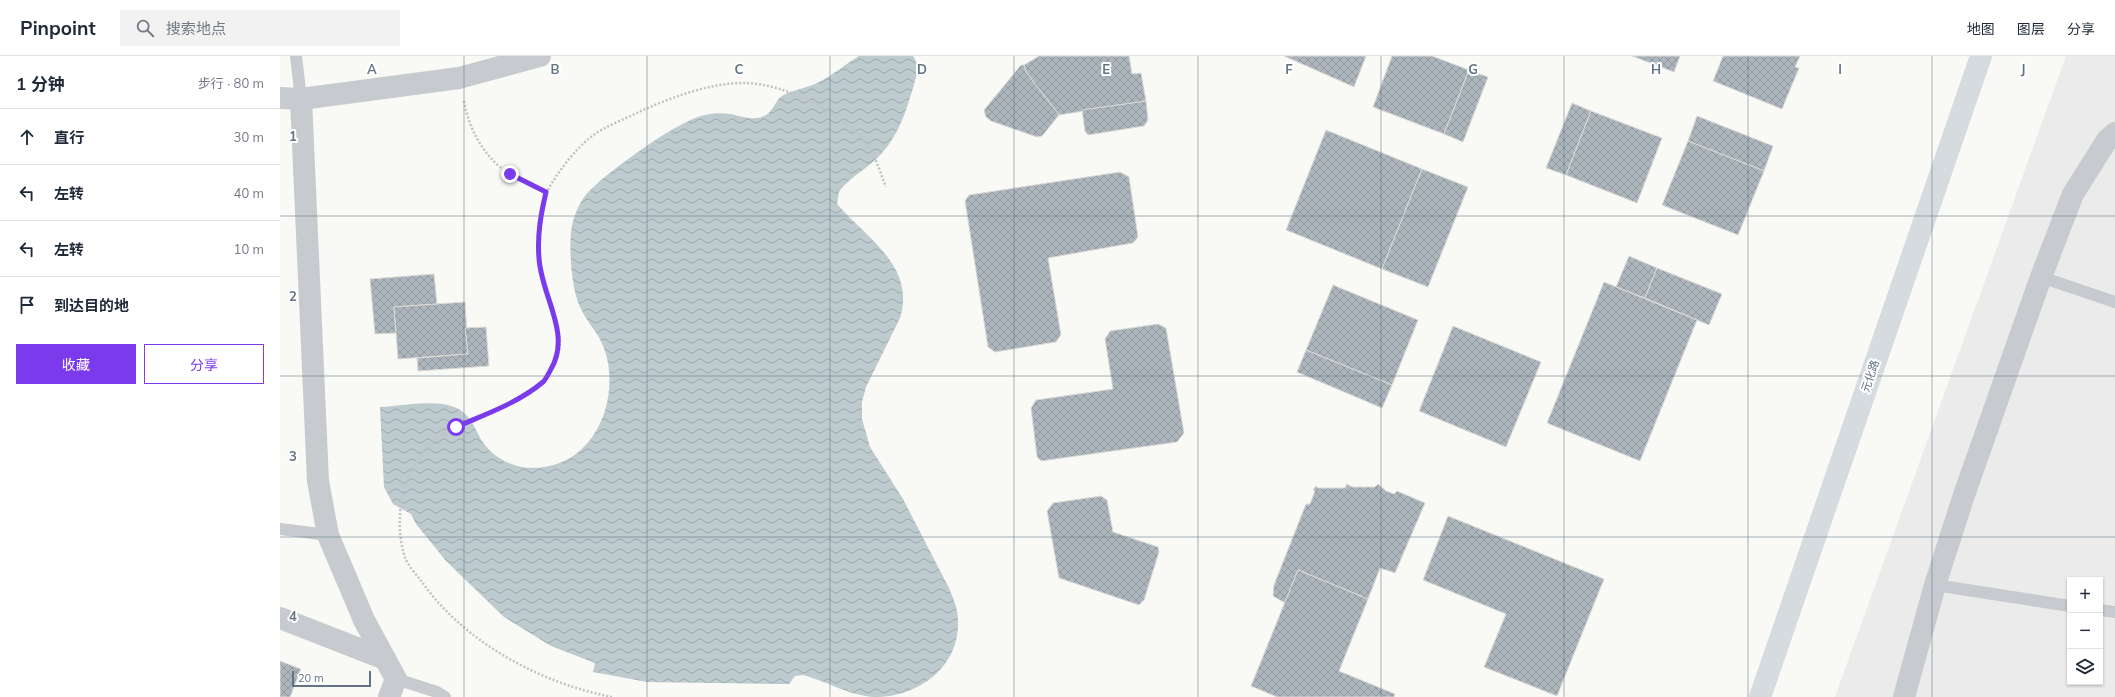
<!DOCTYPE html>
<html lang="zh">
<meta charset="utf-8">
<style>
:root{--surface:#fff;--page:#f2f2f3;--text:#1f2937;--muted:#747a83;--line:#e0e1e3;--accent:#7c3aed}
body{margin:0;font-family:Mulish,"Noto Sans SC",sans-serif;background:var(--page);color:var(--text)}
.controls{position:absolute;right:12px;bottom:12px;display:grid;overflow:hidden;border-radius:0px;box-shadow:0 1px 3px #0004}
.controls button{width:36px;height:36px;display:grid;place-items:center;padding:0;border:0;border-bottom:1px solid var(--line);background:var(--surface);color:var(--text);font:20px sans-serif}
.scale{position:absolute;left:12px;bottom:10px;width:79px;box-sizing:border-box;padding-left:4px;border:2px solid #627484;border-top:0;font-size:11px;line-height:14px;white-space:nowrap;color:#627484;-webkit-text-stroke:3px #fff;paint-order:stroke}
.stop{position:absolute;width:12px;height:12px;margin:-9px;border:3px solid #7c3aed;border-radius:50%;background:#fff}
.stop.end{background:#7c3aed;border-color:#fff;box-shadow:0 1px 4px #0008}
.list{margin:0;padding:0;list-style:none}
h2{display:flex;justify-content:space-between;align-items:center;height:52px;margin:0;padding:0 16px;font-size:17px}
h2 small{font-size:13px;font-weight:400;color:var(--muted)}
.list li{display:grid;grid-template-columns:26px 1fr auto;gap:12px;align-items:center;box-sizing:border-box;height:56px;padding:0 16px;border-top:1px solid var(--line)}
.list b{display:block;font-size:15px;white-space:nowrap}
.list em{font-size:13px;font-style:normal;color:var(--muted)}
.actions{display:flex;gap:8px;padding:12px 16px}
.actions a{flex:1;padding:9px 0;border:1px solid var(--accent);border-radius:0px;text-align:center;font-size:14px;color:var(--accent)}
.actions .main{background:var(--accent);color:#fff}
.icon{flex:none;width:22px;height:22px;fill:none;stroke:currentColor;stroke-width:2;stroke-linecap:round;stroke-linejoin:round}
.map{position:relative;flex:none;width:1835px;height:641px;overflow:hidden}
header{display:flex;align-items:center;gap:24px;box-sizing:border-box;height:56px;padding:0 20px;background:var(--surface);border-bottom:1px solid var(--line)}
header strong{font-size:19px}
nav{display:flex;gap:22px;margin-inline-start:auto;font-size:14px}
.search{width:280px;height:36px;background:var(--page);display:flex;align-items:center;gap:10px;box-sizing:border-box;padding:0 14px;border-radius:0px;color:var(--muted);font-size:15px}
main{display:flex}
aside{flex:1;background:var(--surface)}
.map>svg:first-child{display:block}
.built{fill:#eaebea;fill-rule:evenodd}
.water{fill:url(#water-waves)}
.building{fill:url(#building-cross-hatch);stroke:#dbdbd9}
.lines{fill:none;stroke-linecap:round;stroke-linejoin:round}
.path{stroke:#c0c3c5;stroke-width:2.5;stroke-dasharray:2 2;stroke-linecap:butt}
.lane{stroke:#c7cbcf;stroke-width:12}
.street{stroke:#c7cbcf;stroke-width:22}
.secondary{stroke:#d6dbdf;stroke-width:22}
.route{stroke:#7c3aed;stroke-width:5}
.grid{fill:none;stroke:#627484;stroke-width:1;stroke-opacity:0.55}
.labels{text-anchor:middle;stroke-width:4;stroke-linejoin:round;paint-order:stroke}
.street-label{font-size:11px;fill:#627484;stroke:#fff}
.grid-label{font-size:13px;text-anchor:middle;font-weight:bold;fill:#627484;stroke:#fff;stroke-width:4;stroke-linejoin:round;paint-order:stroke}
</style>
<header>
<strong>Pinpoint</strong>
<div class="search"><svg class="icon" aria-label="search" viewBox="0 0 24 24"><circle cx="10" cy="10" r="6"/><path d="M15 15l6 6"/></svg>搜索地点</div>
<nav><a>地图</a><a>图层</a><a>分享</a></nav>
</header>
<main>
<aside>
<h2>1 分钟<small>步行 · 80 m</small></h2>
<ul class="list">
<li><svg class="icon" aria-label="ahead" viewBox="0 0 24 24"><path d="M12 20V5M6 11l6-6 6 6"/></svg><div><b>直行</b></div><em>30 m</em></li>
<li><svg class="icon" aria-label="left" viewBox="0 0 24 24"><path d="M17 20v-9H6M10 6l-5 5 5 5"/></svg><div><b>左转</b></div><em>40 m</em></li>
<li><svg class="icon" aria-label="left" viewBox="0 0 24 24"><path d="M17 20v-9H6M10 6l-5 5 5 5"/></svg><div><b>左转</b></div><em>10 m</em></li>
<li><svg class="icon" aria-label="arrive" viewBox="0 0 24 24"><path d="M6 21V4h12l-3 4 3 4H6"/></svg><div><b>到达目的地</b></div></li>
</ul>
<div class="actions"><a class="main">收藏</a><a>分享</a></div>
</aside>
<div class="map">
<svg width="1835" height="641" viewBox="0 0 1835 641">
<defs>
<pattern id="water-waves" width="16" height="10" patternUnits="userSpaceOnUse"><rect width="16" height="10" fill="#bdcace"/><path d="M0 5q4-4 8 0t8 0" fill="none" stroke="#9da9ad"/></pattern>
<pattern id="building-cross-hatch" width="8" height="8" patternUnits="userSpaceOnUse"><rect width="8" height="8" fill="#adb6bc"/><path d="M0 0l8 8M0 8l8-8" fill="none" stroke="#90999e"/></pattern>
</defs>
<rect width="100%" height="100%" fill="#f9f9f6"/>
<path class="built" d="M 1786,0 L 1835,0 L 1835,641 L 1555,641 ZM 1790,524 L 1820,524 L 1820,626 L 1790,626 Z"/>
<path class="water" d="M 579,0 L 633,0 C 641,11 636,20 633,32 C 626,55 619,78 602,97 C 591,110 566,124 559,136 C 558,139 558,144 557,148 C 586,182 636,210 620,262 L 586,331 L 582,346 L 582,363 L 590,391 L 623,443 L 669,532 C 673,542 678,553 678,564 C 680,611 639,641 595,641 C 570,640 546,625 523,619 L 515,620 L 509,628 L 501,628 L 367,626 L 313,616 L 315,607 L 271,590 L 224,561 L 166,505 L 136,468 L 131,458 L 113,448 L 104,431 L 100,351 C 120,350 155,343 174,351 C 190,357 194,371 202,385 C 215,405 240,415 264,411 C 317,404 340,341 325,295 C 320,278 307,267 300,251 C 291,233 287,181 294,162 C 297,154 300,146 305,140 C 322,119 400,63 425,59 C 433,57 441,57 450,58 C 461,60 475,66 486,59 C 493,55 495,45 502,40 C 509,35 531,31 541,25 C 554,18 566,8 579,0 Z"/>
<g class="building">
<path d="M 759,0 L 849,0 L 852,18 L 861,17 L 866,45 L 779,59 L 746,16 L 744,9 Z"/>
<path d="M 1004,0 L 1086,0 L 1074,31 Z"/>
<path d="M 1112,0 L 1152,0 L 1189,14 L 1164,78 L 1093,51 Z"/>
<path d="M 1352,0 L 1400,0 L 1394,16 Z"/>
<path d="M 1443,0 L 1520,0 L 1515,11 L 1519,12 L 1502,53 L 1433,25 Z"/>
<path d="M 741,9 L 744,9 L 746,16 L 779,59 L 762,80 L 757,81 L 711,65 L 706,61 L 704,54 Z"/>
<path d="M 1189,14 L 1208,21 L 1183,86 L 1164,78 Z"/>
<path d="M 866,45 L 868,64 L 864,70 L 808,79 L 805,75 L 802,54 Z"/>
<path d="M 1292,47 L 1311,55 L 1286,119 L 1266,112 Z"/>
<path d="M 1311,55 L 1382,82 L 1357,147 L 1286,119 Z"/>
<path d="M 1417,60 L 1493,90 L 1484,115 L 1408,85 Z"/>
<path d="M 1046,74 L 1142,113 L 1102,213 L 1006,174 Z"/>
<path d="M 1408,85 L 1484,115 L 1458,179 L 1382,149 Z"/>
<path d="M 1142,113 L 1188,131 L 1148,231 L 1102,213 Z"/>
<path d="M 840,116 L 849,121 L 858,181 L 853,187 L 768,202 L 781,279 L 776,286 L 715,296 L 708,291 L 685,145 L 689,139 Z"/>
<path d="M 1349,200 L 1377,212 L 1365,242 L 1336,231 Z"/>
<path d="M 1377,212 L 1442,238 L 1429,269 L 1365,242 Z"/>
<path d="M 154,218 L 157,248 L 114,251 L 116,277 L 95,278 L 90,223 Z"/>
<path d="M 1324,226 L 1417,264 L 1360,405 L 1267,367 Z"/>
<path d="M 1053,229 L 1138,264 L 1112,329 L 1026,294 Z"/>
<path d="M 185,246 L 188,298 L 118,303 L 114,251 Z"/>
<path d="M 878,268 L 886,272 L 904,377 L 897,386 L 761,405 L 757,401 L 751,352 L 756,344 L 833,333 L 825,283 L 830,275 Z"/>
<path d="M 1173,270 L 1261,306 L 1226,391 L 1139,355 Z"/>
<path d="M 206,271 L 209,310 L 138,315 L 137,302 L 188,298 L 185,272 Z"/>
<path d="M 1026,294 L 1112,329 L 1102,352 L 1017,316 Z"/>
<path d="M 1067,428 L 1072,431 L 1095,431 L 1098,428 L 1106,435 L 1114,438 L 1117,435 L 1145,447 L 1115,517 L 1100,512 L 1088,543 L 1018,514 L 1005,547 L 993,540 L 994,529 L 1026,448 L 1030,448 L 1035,435 L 1033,434 L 1036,430 L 1038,432 L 1065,432 Z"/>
<path d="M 821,440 L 827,444 L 833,476 L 878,491 L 879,496 L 864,544 L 859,549 L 779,522 L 767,455 L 773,447 Z"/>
<path d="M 1168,460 L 1324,523 L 1277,640 L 1204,611 L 1226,558 L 1143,524 Z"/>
<path d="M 1018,514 L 1088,543 L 1059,615 L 1115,638 L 1114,641 L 997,641 L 971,630 Z"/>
<path d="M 0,605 L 21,613 L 10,641 L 0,641 Z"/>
</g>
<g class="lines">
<g class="path">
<path d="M 184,45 C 189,74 205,103 230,118 C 242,125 255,130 266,136"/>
<path d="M 332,641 C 260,627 184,586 142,526 C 136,518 126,508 124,498 C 119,481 119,464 121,447 C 125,424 137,400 155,384 C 192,353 254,354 276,305 C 285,285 275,264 269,245 C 260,214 251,163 268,134 C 277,117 296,92 311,81 C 325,70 345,63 361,55 C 393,41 429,27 464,27 C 505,27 569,59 591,94 C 597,105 601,119 606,131"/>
</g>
<g class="lane">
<path d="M 16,0 L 21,43"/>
<path d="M 1761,221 L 1835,246"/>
<path d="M 0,473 L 48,479"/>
<path d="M 1655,529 L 1790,550"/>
<path d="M 1820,554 L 1835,556"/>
<path d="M 116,623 L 157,636 L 165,641"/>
</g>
<g class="street">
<path d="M 0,42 L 21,43 L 179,22 L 260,0"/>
<path d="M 21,43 L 38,425 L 48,479 L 84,564 L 116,623 L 109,641"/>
<path d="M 0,562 L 105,603"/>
<path d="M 1624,641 L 1655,529 L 1684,439 L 1761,221 L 1793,138 L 1827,84 L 1835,77"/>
</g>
<path class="secondary" d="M 1480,641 L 1701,0"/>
</g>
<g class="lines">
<path class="route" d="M 176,371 C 206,358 238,347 263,326 C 266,323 269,317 271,313 C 292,277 261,240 259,202 C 257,179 261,158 266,136 L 230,118"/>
</g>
<path class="grid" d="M 184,0 L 184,641M 367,0 L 367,641M 550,0 L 550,641M 734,0 L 734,641M 918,0 L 918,641M 1101,0 L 1101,641M 1284,0 L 1284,641M 1468,0 L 1468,641M 1652,0 L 1652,641M 0,160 L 1835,160M 0,320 L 1835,320M 0,481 L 1835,481"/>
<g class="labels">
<g class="street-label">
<text transform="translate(1590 320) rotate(-71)" y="4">元化路</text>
</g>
</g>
<g class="grid-label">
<text x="92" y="18">A</text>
<text x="275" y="18">B</text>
<text x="459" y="18">C</text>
<text x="642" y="18">D</text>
<text x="826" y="18">E</text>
<text x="1009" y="18">F</text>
<text x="1193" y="18">G</text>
<text x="1376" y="18">H</text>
<text x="1560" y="18">I</text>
<text x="1743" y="18">J</text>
<text x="13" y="85">1</text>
<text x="13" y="245">2</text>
<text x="13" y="405">3</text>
<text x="13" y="565">4</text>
</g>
</svg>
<div class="controls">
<button>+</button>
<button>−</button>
<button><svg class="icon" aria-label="layers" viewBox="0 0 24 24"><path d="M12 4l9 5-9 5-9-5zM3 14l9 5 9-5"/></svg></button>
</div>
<div class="scale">20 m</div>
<div class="stop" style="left:176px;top:371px"></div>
<div class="stop end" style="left:230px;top:118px"></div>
</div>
</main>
